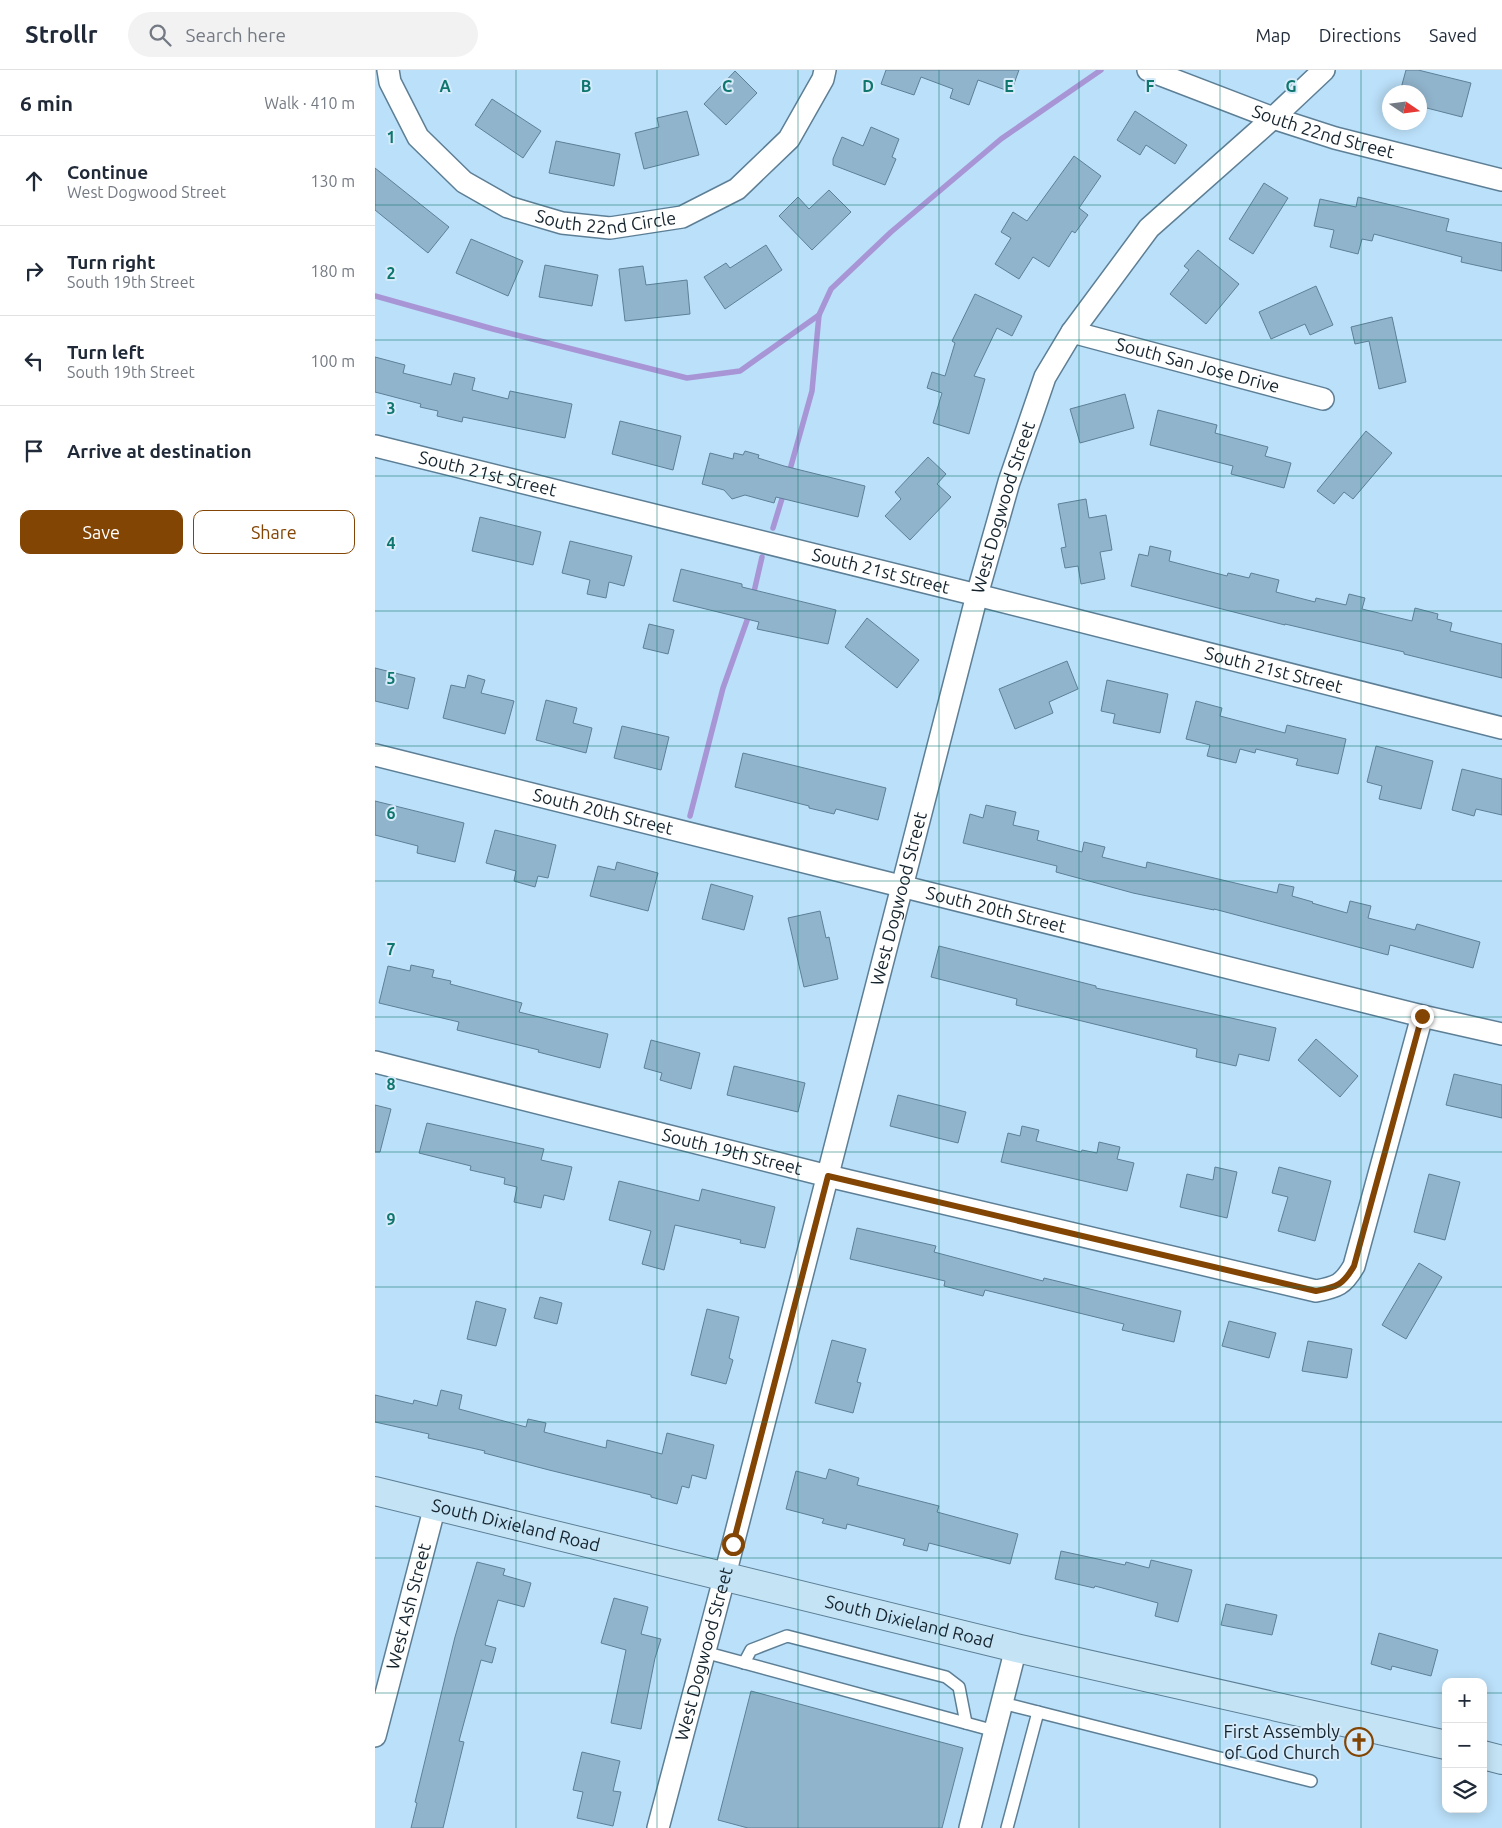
<!DOCTYPE html>
<meta charset="utf-8">
<style>
:root{--surface:#fff;--page:#f2f2f3;--text:#1f2937;--muted:#747a83;--line:#e0e1e3;--accent:#834504}
body{margin:0;font-family:Ubuntu,sans-serif;background:var(--page);color:var(--text)}
.controls{position:absolute;right:15px;bottom:15px;display:grid;overflow:hidden;border-radius:10px;box-shadow:0 2px 12px #0003}
.controls button{width:45px;height:45px;display:grid;place-items:center;padding:0;border:0;border-bottom:1px solid var(--line);background:var(--surface);color:var(--text);font:25px sans-serif}
.compass{position:absolute;left:1007px;top:15px;width:45px;height:45px;border-radius:50%;background:var(--surface);box-shadow:0 2px 12px #0003;rotate:103deg}
.stop{position:absolute;width:15px;height:15px;margin:-11px;border:4px solid #834504;border-radius:50%;background:#fff}
.stop.end{background:#834504;border-color:#fff;box-shadow:0 1px 5px #0008}
.list{margin:0;padding:0;list-style:none}
h2{display:flex;justify-content:space-between;align-items:center;height:65px;margin:0;padding:0 20px;font-size:21px}
h2 small{font-size:16px;font-weight:400;color:var(--muted)}
.list li{display:grid;grid-template-columns:32px 1fr auto;gap:15px;align-items:center;box-sizing:border-box;height:90px;padding:0 20px;border-top:1px solid var(--line)}
.list b{display:block;font-size:19px;white-space:nowrap}
.list p{margin:0;font-size:16px;white-space:nowrap;color:var(--muted)}
.list em{font-size:16px;font-style:normal;color:var(--muted)}
.actions{display:flex;gap:10px;padding:15px 20px}
.actions a{flex:1;padding:11px 0;border:1px solid var(--accent);border-radius:10px;text-align:center;font-size:18px;color:var(--accent)}
.actions .main{background:var(--accent);color:#fff}
.icon{flex:none;width:28px;height:28px;fill:none;stroke:currentColor;stroke-width:2;stroke-linecap:round;stroke-linejoin:round}
.map{position:relative;flex:none;width:1127px;height:1758px;overflow:hidden}
header{display:flex;align-items:center;gap:30px;box-sizing:border-box;height:70px;padding:0 25px;background:var(--surface);border-bottom:1px solid var(--line)}
header strong{font-size:24px}
nav{display:flex;gap:28px;margin-inline-start:auto;font-size:18px}
.search{width:350px;height:45px;background:var(--page);display:flex;align-items:center;gap:12px;box-sizing:border-box;padding:0 18px;border-radius:28px;color:var(--muted);font-size:19px}
main{display:flex}
aside{flex:1;background:var(--surface)}
.map>svg:first-child{display:block}
.lines{fill:none;stroke-linecap:round;stroke-linejoin:round}
.stream{stroke:#a895d6;stroke-width:5.5}
.building{fill:#90b4cc;stroke:#5d8097}
.lane-casing{stroke:#5d7f96;stroke-width:14}
.street-casing{stroke:#5d7f96;stroke-width:24}
.secondary-casing{stroke:#5d7f96;stroke-width:30}
.lane{stroke:#fff;stroke-width:11}
.street{stroke:#fff;stroke-width:21}
.secondary{stroke:#c4e4f6;stroke-width:28}
.route{stroke:#834504;stroke-width:6}
.grid{fill:none;stroke:#0f766e;stroke-width:1;stroke-opacity:0.55}
.labels{text-anchor:middle;stroke-width:4;stroke-linejoin:round;paint-order:stroke}
.street-label{font-size:18px;fill:#16242e;stroke:#d5ebfa}
.poi-label{font-size:18px;fill:#16242e;stroke:#d5ebfa;text-anchor:end}
.grid-label{font-size:16px;text-anchor:middle;font-weight:bold;fill:#0f766e;stroke:#d5ebfa;stroke-width:4;stroke-linejoin:round;paint-order:stroke}
</style>
<header>
<strong>Strollr</strong>
<div class="search"><svg class="icon" aria-label="search" viewBox="0 0 24 24"><circle cx="10" cy="10" r="6"/><path d="M15 15l6 6"/></svg>Search here</div>
<nav><a>Map</a><a>Directions</a><a>Saved</a></nav>
</header>
<main>
<aside>
<h2>6 min<small>Walk · 410 m</small></h2>
<ul class="list">
<li><svg class="icon" aria-label="ahead" viewBox="0 0 24 24"><path d="M12 20V5M6 11l6-6 6 6"/></svg><div><b>Continue</b><p>West Dogwood Street</p></div><em>130 m</em></li>
<li><svg class="icon" aria-label="right" viewBox="0 0 24 24"><path d="M7 20v-9h11M14 6l5 5-5 5"/></svg><div><b>Turn right</b><p>South 19th Street</p></div><em>180 m</em></li>
<li><svg class="icon" aria-label="left" viewBox="0 0 24 24"><path d="M17 20v-9H6M10 6l-5 5 5 5"/></svg><div><b>Turn left</b><p>South 19th Street</p></div><em>100 m</em></li>
<li><svg class="icon" aria-label="arrive" viewBox="0 0 24 24"><path d="M6 21V4h12l-3 4 3 4H6"/></svg><div><b>Arrive at destination</b></div></li>
</ul>
<div class="actions"><a class="main">Save</a><a>Share</a></div>
</aside>
<div class="map">
<svg width="1127" height="1758" viewBox="0 0 1127 1758">
<rect width="100%" height="100%" fill="#bbe0f9"/>
<g class="lines">
<g class="stream">
<path d="M 0,226 L 118,259 L 312,308 L 365,301 L 444,245 L 456,219 L 516,162 L 626,69 L 726,0"/>
<path d="M 414,403 L 437,321 L 444,245"/>
<path d="M 398,458 L 409,422"/>
<path d="M 378,526 L 387,487"/>
<path d="M 315,746 L 348,618 L 375,542"/>
</g>
</g>
<g class="building">
<path d="M 511,0 L 644,0 L 636,22 L 603,10 L 594,35 L 575,28 L 578,19 L 546,7 L 539,25 L 506,14 Z"/>
<path d="M 1031,0 L 1043,0 L 1096,13 L 1087,47 L 1044,36 L 1044,22 L 1025,22 Z"/>
<path d="M 360,1 L 382,23 L 351,55 L 329,34 Z"/>
<path d="M 117,29 L 166,61 L 148,88 L 100,55 Z"/>
<path d="M 312,41 L 324,85 L 269,99 L 260,63 L 284,57 L 282,48 Z"/>
<path d="M 760,41 L 812,75 L 800,94 L 771,75 L 765,85 L 742,70 Z"/>
<path d="M 496,57 L 524,69 L 517,87 L 521,89 L 510,115 L 458,95 L 458,89 L 467,67 L 488,76 Z"/>
<path d="M 181,71 L 245,84 L 239,116 L 174,103 Z"/>
<path d="M 699,86 L 726,106 L 704,138 L 713,145 L 700,163 L 697,161 L 674,197 L 658,187 L 644,209 L 620,194 L 636,168 L 626,162 L 638,142 L 652,151 Z"/>
<path d="M 0,98 L 74,157 L 53,183 L 0,140 Z"/>
<path d="M 889,113 L 913,128 L 878,184 L 854,169 Z"/>
<path d="M 454,120 L 476,142 L 437,180 L 404,146 L 423,127 L 434,139 Z"/>
<path d="M 983,127 L 1074,149 L 1071,161 L 1127,173 L 1127,201 L 1086,192 L 1087,187 L 999,164 L 997,171 L 987,169 L 983,184 L 955,177 L 959,160 L 939,156 L 945,129 L 981,137 Z"/>
<path d="M 96,169 L 148,191 L 133,226 L 81,203 Z"/>
<path d="M 391,175 L 407,200 L 350,239 L 329,207 L 351,193 L 355,198 Z"/>
<path d="M 823,180 L 864,214 L 831,254 L 795,224 L 814,200 L 809,196 Z"/>
<path d="M 170,195 L 223,205 L 217,236 L 164,227 Z"/>
<path d="M 268,196 L 271,215 L 312,210 L 315,244 L 250,251 L 244,199 Z"/>
<path d="M 941,216 L 958,255 L 935,265 L 930,254 L 896,269 L 884,242 Z"/>
<path d="M 600,224 L 647,246 L 637,266 L 622,258 L 599,306 L 610,309 L 594,364 L 558,353 L 567,323 L 552,318 L 557,302 L 570,306 L 580,273 L 577,271 Z"/>
<path d="M 1017,247 L 1031,312 L 1004,319 L 994,271 L 980,274 L 976,257 Z"/>
<path d="M 0,287 L 30,295 L 28,303 L 76,315 L 79,303 L 100,308 L 97,320 L 133,329 L 135,321 L 197,334 L 190,368 L 88,347 L 87,352 L 62,346 L 63,341 L 45,337 L 46,334 L 0,322 Z"/>
<path d="M 750,324 L 759,358 L 705,373 L 695,339 Z"/>
<path d="M 783,340 L 842,355 L 840,363 L 893,377 L 890,386 L 916,393 L 909,418 L 856,404 L 858,396 L 775,375 Z"/>
<path d="M 245,351 L 306,366 L 298,400 L 237,384 Z"/>
<path d="M 991,361 L 1017,383 L 978,429 L 969,422 L 959,434 L 942,421 Z"/>
<path d="M 370,381 L 384,385 L 383,388 L 409,396 L 490,416 L 483,447 L 401,427 L 399,433 L 370,425 L 357,429 L 349,420 L 327,414 L 335,383 L 358,389 L 359,383 L 368,385 Z"/>
<path d="M 553,387 L 571,404 L 562,414 L 576,427 L 535,470 L 510,446 L 526,429 L 520,422 Z"/>
<path d="M 711,429 L 714,448 L 731,445 L 737,480 L 725,482 L 730,509 L 706,514 L 703,496 L 690,498 L 686,478 L 691,477 L 683,434 Z"/>
<path d="M 105,447 L 166,462 L 158,495 L 97,481 Z"/>
<path d="M 195,471 L 257,486 L 249,516 L 234,512 L 231,528 L 212,524 L 215,510 L 187,503 Z"/>
<path d="M 775,476 L 796,481 L 794,491 L 852,506 L 853,503 L 874,508 L 876,503 L 904,510 L 901,522 L 940,532 L 941,528 L 971,535 L 974,524 L 990,528 L 987,539 L 1037,551 L 1040,538 L 1063,544 L 1062,549 L 1077,553 L 1075,561 L 1127,574 L 1127,608 L 1029,584 L 1029,582 L 910,554 L 910,555 L 756,516 L 764,484 L 773,486 Z"/>
<path d="M 306,499 L 367,514 L 367,517 L 461,540 L 453,574 L 382,559 L 384,552 L 298,531 Z"/>
<path d="M 492,548 L 544,590 L 522,618 L 470,577 Z"/>
<path d="M 274,554 L 299,560 L 293,584 L 268,578 Z"/>
<path d="M 692,591 L 703,619 L 674,632 L 678,643 L 640,659 L 624,619 Z"/>
<path d="M 0,598 L 40,608 L 33,639 L 0,631 Z"/>
<path d="M 93,605 L 110,610 L 106,623 L 139,631 L 130,664 L 68,648 L 76,615 L 90,618 Z"/>
<path d="M 732,610 L 793,624 L 785,663 L 738,653 L 740,644 L 726,641 Z"/>
<path d="M 171,630 L 202,638 L 198,653 L 217,658 L 211,683 L 161,670 Z"/>
<path d="M 821,631 L 847,638 L 845,646 L 910,663 L 912,655 L 971,669 L 963,704 L 921,695 L 923,689 L 881,679 L 880,683 L 865,679 L 861,693 L 832,686 L 835,675 L 811,669 Z"/>
<path d="M 247,656 L 294,667 L 286,700 L 239,688 Z"/>
<path d="M 1001,676 L 1058,691 L 1046,739 L 1004,729 L 1007,716 L 992,712 Z"/>
<path d="M 368,683 L 511,718 L 503,750 L 461,739 L 459,744 L 434,738 L 434,736 L 360,717 Z"/>
<path d="M 1087,699 L 1127,709 L 1127,745 L 1101,739 L 1099,746 L 1077,740 Z"/>
<path d="M 0,731 L 89,753 L 80,792 L 42,783 L 43,776 L 0,765 Z"/>
<path d="M 611,735 L 641,742 L 638,755 L 664,761 L 662,770 L 707,782 L 709,772 L 730,777 L 727,787 L 771,798 L 772,792 L 902,823 L 904,814 L 919,817 L 917,826 L 938,832 L 937,833 L 972,843 L 975,831 L 996,836 L 993,848 L 1040,860 L 1042,854 L 1105,872 L 1098,898 L 1015,875 L 1013,885 L 839,839 L 839,840 L 758,823 L 681,802 L 682,796 L 588,773 L 595,744 L 608,748 Z"/>
<path d="M 120,760 L 181,775 L 173,808 L 163,806 L 160,817 L 139,811 L 141,801 L 111,793 Z"/>
<path d="M 242,792 L 283,803 L 273,841 L 215,826 L 223,796 L 240,800 Z"/>
<path d="M 336,814 L 378,826 L 369,860 L 327,849 Z"/>
<path d="M 445,841 L 451,868 L 454,867 L 463,909 L 429,917 L 413,848 Z"/>
<path d="M 564,876 L 721,916 L 721,918 L 901,958 L 894,991 L 864,984 L 861,996 L 821,987 L 822,979 L 641,935 L 642,929 L 556,907 Z"/>
<path d="M 36,895 L 59,900 L 57,907 L 76,911 L 75,914 L 147,933 L 144,942 L 233,964 L 225,998 L 163,982 L 164,980 L 82,960 L 84,952 L 4,933 L 13,896 L 35,901 Z"/>
<path d="M 941,969 L 983,1006 L 965,1027 L 923,990 Z"/>
<path d="M 276,970 L 325,983 L 316,1019 L 285,1010 L 287,1003 L 269,998 Z"/>
<path d="M 359,996 L 430,1013 L 423,1042 L 352,1025 Z"/>
<path d="M 1079,1004 L 1127,1015 L 1127,1048 L 1071,1035 Z"/>
<path d="M 523,1025 L 591,1042 L 583,1073 L 515,1056 Z"/>
<path d="M 0,1035 L 16,1039 L 5,1082 L 0,1082 Z"/>
<path d="M 52,1053 L 169,1079 L 166,1090 L 197,1097 L 189,1130 L 169,1125 L 166,1138 L 139,1132 L 142,1117 L 129,1114 L 130,1108 L 95,1100 L 96,1096 L 44,1083 Z"/>
<path d="M 647,1056 L 664,1060 L 661,1071 L 706,1082 L 707,1080 L 722,1083 L 724,1072 L 745,1077 L 742,1089 L 759,1093 L 752,1121 L 626,1092 L 633,1063 L 645,1066 Z"/>
<path d="M 840,1097 L 862,1102 L 852,1148 L 805,1137 L 812,1104 L 838,1110 Z"/>
<path d="M 904,1097 L 956,1111 L 940,1171 L 903,1161 L 913,1127 L 897,1123 Z"/>
<path d="M 1054,1104 L 1085,1112 L 1070,1170 L 1039,1162 Z"/>
<path d="M 244,1111 L 324,1131 L 327,1119 L 400,1137 L 390,1178 L 365,1173 L 366,1170 L 300,1155 L 289,1200 L 267,1194 L 276,1161 L 234,1150 Z"/>
<path d="M 482,1158 L 561,1176 L 559,1182 L 668,1211 L 669,1208 L 806,1241 L 799,1272 L 747,1260 L 749,1254 L 610,1220 L 608,1226 L 569,1216 L 570,1211 L 475,1189 Z"/>
<path d="M 1044,1193 L 1067,1207 L 1031,1269 L 1007,1255 Z"/>
<path d="M 165,1227 L 187,1233 L 182,1254 L 159,1248 Z"/>
<path d="M 101,1231 L 131,1239 L 121,1276 L 92,1269 Z"/>
<path d="M 332,1239 L 364,1247 L 354,1288 L 358,1290 L 351,1314 L 316,1305 Z"/>
<path d="M 854,1251 L 901,1263 L 894,1288 L 847,1276 Z"/>
<path d="M 457,1270 L 491,1279 L 482,1312 L 486,1313 L 478,1343 L 440,1333 Z"/>
<path d="M 933,1271 L 977,1279 L 972,1308 L 927,1301 Z"/>
<path d="M 66,1320 L 87,1325 L 84,1339 L 151,1357 L 153,1349 L 171,1353 L 169,1362 L 231,1378 L 232,1370 L 287,1384 L 292,1363 L 339,1375 L 331,1409 L 317,1405 L 314,1418 L 307,1416 L 302,1434 L 276,1427 L 276,1425 L 174,1400 L 109,1383 L 110,1381 L 53,1368 L 54,1364 L 0,1352 L 0,1325 L 38,1334 L 39,1330 L 62,1336 Z"/>
<path d="M 454,1399 L 484,1408 L 482,1415 L 564,1436 L 562,1442 L 643,1464 L 635,1494 L 554,1473 L 552,1481 L 528,1475 L 530,1469 L 472,1454 L 471,1459 L 447,1453 L 449,1449 L 411,1439 L 421,1401 L 451,1409 Z"/>
<path d="M 686,1481 L 750,1495 L 751,1492 L 774,1498 L 776,1490 L 817,1500 L 803,1552 L 780,1546 L 783,1533 L 720,1516 L 719,1518 L 680,1509 Z"/>
<path d="M 102,1492 L 130,1499 L 128,1505 L 156,1513 L 149,1537 L 123,1530 L 110,1575 L 121,1578 L 117,1593 L 106,1590 L 84,1671 L 89,1672 L 68,1758 L 36,1758 L 42,1733 L 40,1732 L 62,1641 L 80,1567 Z"/>
<path d="M 239,1528 L 273,1537 L 266,1564 L 286,1569 L 280,1588 L 266,1659 L 236,1653 L 251,1580 L 226,1573 Z"/>
<path d="M 851,1534 L 902,1545 L 897,1565 L 846,1555 Z"/>
<path d="M 1004,1563 L 1063,1580 L 1056,1606 L 1017,1596 L 1016,1600 L 996,1594 Z"/>
<path d="M 376,1621 L 588,1678 L 567,1758 L 373,1758 L 343,1750 Z"/>
<path d="M 207,1682 L 245,1691 L 238,1721 L 246,1722 L 238,1756 L 202,1748 L 208,1722 L 198,1720 Z"/>
</g>
<g class="lines">
<defs>
<g id="lane">
<path d="M 329,1582 L 620,1661"/>
<path d="M 369,1593 L 376,1580 L 412,1566 L 571,1607 L 584,1617 L 591,1653"/>
<path d="M 627,1633 L 663,1642 L 632,1758"/>
<path d="M 663,1642 L 936,1711"/>
</g>
<g id="street">
<path id="s1" d="M 13,0 L 15,12 L 43,67 L 89,112 L 133,137 L 187,153 L 235,158 L 307,147 L 362,119 L 414,69 L 448,9 L 450,0"/>
<path id="s2" d="M 773,0 L 898,48 L 960,68 L 1127,110"/>
<path id="s3" d="M 697,262 L 948,329"/>
<path id="s4" d="M 0,376 L 602,525 L 1127,658"/>
<path id="s5" d="M 0,685 L 1047,946 L 1127,964"/>
<path id="s6" d="M 0,992 L 453,1106 L 941,1221 C 962,1217 968,1215 979,1196 L 1047,946"/>
<path id="s7" d="M 0,1666 L 60,1436"/>
<path id="s8" d="M 283,1758 L 350,1505 L 602,525 L 634,412 L 670,307 L 697,262 L 774,158 L 898,48 L 949,0"/>
<path d="M 595,1758 L 641,1578"/>
</g>
<g id="secondary">
<path id="s9" d="M 0,1421 L 641,1578 L 1071,1675"/>
<path d="M 1108,1685 L 1127,1690"/>
</g>
</defs>
<use href="#lane" class="lane-casing"/>
<use href="#street" class="street-casing"/>
<use href="#secondary" class="secondary-casing"/>
<use href="#lane" class="lane"/>
<use href="#street" class="street"/>
<use href="#secondary" class="secondary"/>
</g>
<g class="lines">
<path class="route" d="M 358,1474 L 453,1106 L 941,1221 C 962,1217 968,1215 979,1196 L 1047,946"/>
</g>
<path class="grid" d="M 141,0 L 141,1758M 282,0 L 282,1758M 423,0 L 423,1758M 564,0 L 564,1758M 704,0 L 704,1758M 845,0 L 845,1758M 986,0 L 986,1758M 0,135 L 1127,135M 0,270 L 1127,270M 0,406 L 1127,406M 0,541 L 1127,541M 0,676 L 1127,676M 0,811 L 1127,811M 0,947 L 1127,947M 0,1082 L 1127,1082M 0,1217 L 1127,1217M 0,1352 L 1127,1352M 0,1488 L 1127,1488M 0,1623 L 1071,1623M 1108,1623 L 1127,1623"/>
<defs>
<symbol id="church-ring" viewBox="-11 -11 22 22"><circle r="9.5" fill="#d5ebfa" stroke="#834504" stroke-width="1.5"/><path d="M-1.2-6h2.4v3.5h3.3v2.4h-3.3V6h-2.4V-.1h-3.3v-2.4h3.3Z" fill="#834504"/></symbol>
</defs>
<g fill-rule="evenodd">
<use href="#church-ring" x="968" y="1656" width="32" height="32"/>
</g>
<g class="labels">
<g class="street-label">
<text dy="6" stroke="none"><textPath href="#s2" startOffset="186">South 22nd Street</textPath></text>
<text dy="6" stroke="none"><textPath href="#s1" startOffset="289">South 22nd Circle</textPath></text>
<text dy="6" stroke="none"><textPath href="#s3" startOffset="130">South San Jose Drive</textPath></text>
<text dy="6" stroke="none"><textPath href="#s4" startOffset="116">South 21st Street</textPath></text>
<text dy="6" stroke="none"><textPath href="#s8" startOffset="1365">West Dogwood Street</textPath></text>
<text dy="6" stroke="none"><textPath href="#s4" startOffset="521">South 21st Street</textPath></text>
<text dy="6" stroke="none"><textPath href="#s4" startOffset="926">South 21st Street</textPath></text>
<text dy="6" stroke="none"><textPath href="#s5" startOffset="235">South 20th Street</textPath></text>
<text dy="6" stroke="none"><textPath href="#s8" startOffset="960">West Dogwood Street</textPath></text>
<text dy="6" stroke="none"><textPath href="#s5" startOffset="640">South 20th Street</textPath></text>
<text dy="6" stroke="none"><textPath href="#s6" startOffset="368">South 19th Street</textPath></text>
<text dy="6" stroke="none"><textPath href="#s9" startOffset="145">South Dixieland Road</textPath></text>
<text dy="6" stroke="none"><textPath href="#s7" startOffset="134">West Ash Street</textPath></text>
<text dy="6" stroke="none"><textPath href="#s9" startOffset="550">South Dixieland Road</textPath></text>
<text dy="6" stroke="none"><textPath href="#s8" startOffset="180">West Dogwood Street</textPath></text>
</g>
<g class="poi-label">
<text x="965" y="1668">First Assembly<tspan x="965" dy="21">of God Church</tspan></text>
</g>
</g>
<g class="grid-label">
<text x="70" y="22">A</text>
<text x="211" y="22">B</text>
<text x="352" y="22">C</text>
<text x="493" y="22">D</text>
<text x="634" y="22">E</text>
<text x="775" y="22">F</text>
<text x="916" y="22">G</text>
<text x="16" y="73">1</text>
<text x="16" y="209">2</text>
<text x="16" y="344">3</text>
<text x="16" y="479">4</text>
<text x="16" y="614">5</text>
<text x="16" y="749">6</text>
<text x="16" y="885">7</text>
<text x="16" y="1020">8</text>
<text x="16" y="1155">9</text>
</g>
</svg>
<div class="controls">
<button>+</button>
<button>−</button>
<button><svg class="icon" aria-label="layers" viewBox="0 0 24 24"><path d="M12 4l9 5-9 5-9-5zM3 14l9 5 9-5"/></svg></button>
</div>
<svg class="compass" viewBox="-18 -18 36 36"><path d="M0-13l5 13h-10z" fill="#e53935"/><path d="M0 13l5-13h-10z" fill="#747a83"/></svg>
<div class="stop" style="left:358px;top:1474px"></div>
<div class="stop end" style="left:1047px;top:946px"></div>
</div>
</main>
